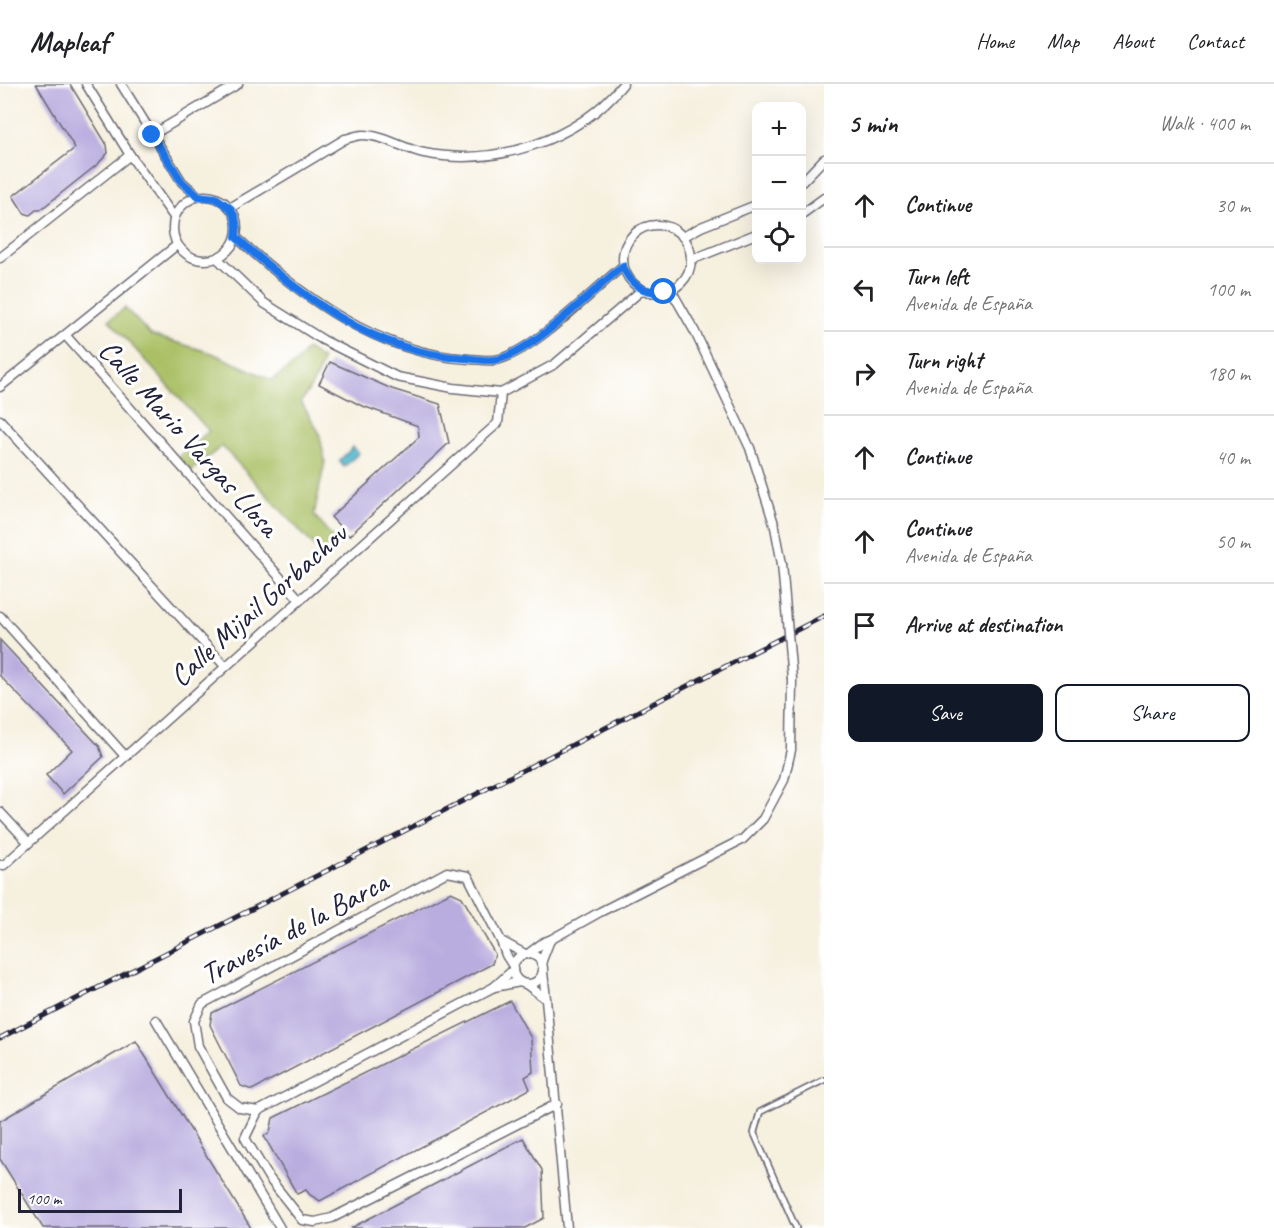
<!DOCTYPE html>
<meta charset="utf-8">
<style>
:root{--surface:#fff;--page:#f6f6f6;--text:#202124;--muted:#757577;--line:#e0e0e0;--accent:#111827}
body{margin:0;font-family:Caveat,sans-serif;background:var(--page);color:var(--text)}
.controls{position:absolute;right:18px;top:18px;display:grid;overflow:hidden;border-radius:12px;box-shadow:0 6px 24px #0002}
.controls button{width:54px;height:54px;display:grid;place-items:center;padding:0;border:0;border-bottom:2px solid var(--line);background:var(--surface);color:var(--text);font:30px sans-serif}
.scale{position:absolute;left:18px;bottom:15px;width:164px;box-sizing:border-box;padding-left:6px;border:3px solid #22223b;border-top:0;font-size:16px;line-height:21px;white-space:nowrap;color:#22223b;-webkit-text-stroke:4px #fff;paint-order:stroke}
.stop{position:absolute;width:18px;height:18px;margin:-14px;border:4px solid #1a73e8;border-radius:50%;background:#fff}
.stop.end{background:#1a73e8;border-color:#fff;box-shadow:0 2px 6px #0008}
.list{margin:0;padding:0;list-style:none}
h2{display:flex;justify-content:space-between;align-items:center;height:78px;margin:0;padding:0 24px;font-size:26px}
h2 small{font-size:20px;font-weight:400;color:var(--muted)}
.list li{display:grid;grid-template-columns:39px 1fr auto;gap:18px;align-items:center;box-sizing:border-box;height:84px;padding:0 24px;border-top:2px solid var(--line)}
.list b{display:block;font-size:22px;white-space:nowrap}
.list p{margin:0;font-size:20px;white-space:nowrap;color:var(--muted)}
.list em{font-size:20px;font-style:normal;color:var(--muted)}
.actions{display:flex;gap:12px;padding:18px 24px}
.actions a{flex:1;padding:14px 0;border:2px solid var(--accent);border-radius:12px;text-align:center;font-size:21px;color:var(--accent)}
.actions .main{background:var(--accent);color:#fff}
.icon{flex:none;width:33px;height:33px;fill:none;stroke:currentColor;stroke-width:2;stroke-linecap:round;stroke-linejoin:round}
.map{position:relative;flex:none;width:824px;height:1144px;overflow:hidden}
header{display:flex;align-items:center;gap:36px;box-sizing:border-box;height:84px;padding:0 30px;background:var(--surface);border-bottom:2px solid var(--line)}
header strong{font-size:28px}
nav{display:flex;gap:33px;margin-inline-start:auto;font-size:21px}
main{display:flex}
aside{flex:1;background:var(--surface)}
.map>svg:first-child{display:block}
.green{fill:#aac065;stroke:#667150;stroke-width:1.5}
.water{fill:#49b4c7;stroke:#366b81;stroke-width:1.5}
.building{fill:#b9addf}
.lines{fill:none;stroke-linecap:round;stroke-linejoin:round}
.lane-casing{stroke:#6c6a74;stroke-width:8}
.street-casing{stroke:#6c6a74;stroke-width:11}
.lane{stroke:#fff;stroke-width:4.5}
.street{stroke:#fff;stroke-width:8}
.rail-casing{stroke:#22223b;stroke-width:5}
.rail{stroke:#fff;stroke-width:3;stroke-dasharray:9;stroke-linecap:butt}
.street-bridge-casing{stroke:#6c6a74;stroke-width:11;stroke-linecap:butt}
.street-bridge{stroke:#fff;stroke-width:8}
.route{stroke:#1a73e8;stroke-width:8}
.labels{text-anchor:middle;stroke-width:6;stroke-linejoin:round;paint-order:stroke}
.street-label{font-size:30px;fill:#22223b;stroke:#fff}
</style>
<header>
<strong>Mapleaf</strong>
<nav><a>Home</a><a>Map</a><a>About</a><a>Contact</a></nav>
</header>
<main>
<div class="map">
<svg width="824" height="1144" viewBox="0 0 824 1144">
<rect width="100%" height="100%" fill="#fff"/>
<filter id="ink" filterUnits="userSpaceOnUse"><feTurbulence type="fractalNoise" baseFrequency=".0167" numOctaves="2"/><feDisplacementMap in="SourceGraphic" scale="12" xChannelSelector="R" yChannelSelector="G"/><feConvolveMatrix kernelMatrix="1 2 1 2 8 2 1 2 1" color-interpolation-filters="sRGB"/></filter>
<filter id="wash" filterUnits="userSpaceOnUse"><feTurbulence type="fractalNoise" baseFrequency=".008" numOctaves="4" result="noise"/><feDisplacementMap in="SourceGraphic" scale="24" xChannelSelector="R" yChannelSelector="G"/><feGaussianBlur stdDeviation="1.35" result="paint"/><feColorMatrix in="noise" values="0 0 0 0 0 0 0 0 0 0 0 0 0 0 0 0 0 1.4 0 .05"/><feComposite in="paint" operator="in"/></filter>
<g filter="url(#wash)">
<rect width="100%" height="100%" fill="#f6f0df"/>
<path class="green" d="M 125,224 L 151,251 L 212,269 L 272,296 L 296,279 L 307,265 L 322,275 C 320,292 310,304 301,318 L 319,348 L 325,377 L 314,431 L 338,460 L 325,474 L 222,362 L 191,387 L 178,373 L 209,347 L 109,236 Z"/>
<path class="water" d="M 353,363 L 359,369 L 344,383 L 339,377 Z"/>
<g id="blocks">
<g class="building">
<path d="M 36,0 L 70,0 L 107,61 L 108,69 L 98,80 L 40,126 L 36,126 L 30,131 L 24,129 L 13,112 L 75,64 Z"/>
<path d="M 330,278 L 392,305 L 440,320 L 449,359 L 349,452 L 331,433 L 419,353 L 418,342 L 360,321 L 319,300 Z"/>
<path d="M 0,556 L 99,662 L 103,673 L 63,710 L 46,691 L 72,666 L 0,592 Z"/>
<path d="M 451,808 L 462,813 L 495,870 L 492,880 L 252,1006 L 241,1002 L 210,941 L 212,929 Z"/>
<path d="M 510,917 L 531,954 L 533,988 L 525,993 L 530,1005 L 320,1117 L 310,1111 L 306,1106 L 297,1110 L 264,1052 L 270,1048 L 273,1034 Z"/>
<path d="M 136,957 L 251,1144 L 43,1144 L 0,1075 L 0,1037 Z"/>
<path d="M 523,1054 L 542,1086 L 544,1134 L 525,1144 L 351,1144 Z"/>
</g>
</g>
</g>
<g filter="url(#ink)">
<use href="#blocks" fill-opacity="0" stroke="#6c6a74" stroke-width="1.5"/>
<g class="lines">
<defs>
<path id="lane" d="M 796,1144 L 754,1049 L 760,1028 L 824,996"/>
<g id="street">
<path d="M 86,0 L 130,71 L 174,133"/>
<path d="M 121,0 L 182,98 L 198,112"/>
<path d="M 152,51 L 238,0"/>
<path d="M 802,98 L 824,75"/>
<circle cx="205" cy="144" r="32"/>
<path d="M 230,124 L 345,55 C 350,54 357,51 363,51 C 383,51 404,65 424,69 C 496,83 577,57 623,0"/>
<path d="M 802,130 L 824,114"/>
<circle cx="657" cy="175" r="34"/>
<path d="M 236,153 C 301,212 377,270 469,275 C 478,275 491,278 500,275 C 538,263 591,208 623,182"/>
<path d="M 683,153 L 701,143 L 756,121"/>
<path d="M 0,174 L 130,71"/>
<path d="M 217,174 L 264,219 L 323,256 L 397,293 L 453,304 L 501,309 L 555,280 L 642,206"/>
<path d="M 691,176 L 756,150"/>
<path d="M 671,206 L 695,248 L 750,364 L 775,443 L 782,480"/>
<path d="M 66,252 L 300,516"/>
<path d="M 0,303 L 177,161"/>
<path d="M 0,336 L 225,582"/>
<path d="M 0,532 L 125,672"/>
<path d="M 0,728 L 28,758"/>
<path d="M 0,781 L 4,781 L 498,339 L 501,309"/>
<path d="M 550,856 L 600,828 L 743,755 L 763,735 L 784,696 L 791,666 L 792,595"/>
<circle cx="528" cy="885" r="15"/>
<path d="M 528,870 L 544,858 L 550,856 L 541,879"/>
<path d="M 513,882 L 506,871 L 501,857 L 525,870"/>
<path d="M 513,886 L 494,903 L 520,898"/>
<path d="M 526,900 L 546,915 L 543,888"/>
<path d="M 494,903 L 258,1027 L 240,1024 L 227,1014 L 198,962 L 194,937 L 202,920 L 447,788 L 468,792 L 501,857"/>
<path d="M 546,915 L 567,1144"/>
<path d="M 156,936 L 280,1144"/>
<path d="M 258,1027 L 245,1054 L 269,1094 L 302,1136 L 315,1138 L 332,1134 L 557,1020"/>
</g>
</defs>
<use href="#lane" class="lane-casing"/>
<use href="#street" class="street-casing"/>
<use href="#lane" class="lane"/>
<use href="#street" class="street"/>
<defs>
<path id="rail" d="M 0,954 L 824,532"/>
</defs>
<use href="#rail" class="rail-casing"/>
<use href="#rail" class="rail"/>
<defs>
<path id="street-bridge" d="M 782,480 L 792,595"/>
</defs>
<use href="#street-bridge" class="street-bridge-casing"/>
<use href="#street-bridge" class="street-bridge"/>
</g>
</g>
<g class="lines" filter="url(#ink)">
<path class="route" d="M 152,51 L 182,98 L 198,112 L 216,114 L 230,124 L 235,133 L 237,143 L 236,153 C 299,211 375,270 464,274 C 475,275 490,278 500,275 C 538,263 591,208 623,182 C 630,201 643,209 664,208"/>
</g>
<g class="labels">
<g class="street-label">
<text transform="translate(189 354) rotate(48)" y="10">Calle Mario Vargas Llosa</text>
<text transform="translate(258 521) rotate(-42)" y="10">Calle Mijail Gorbachov</text>
<text transform="translate(294 844) rotate(-28)" y="10">Travesía de la Barca</text>
</g>
</g>
</svg>
<div class="controls">
<button>+</button>
<button>−</button>
<button><svg class="icon" aria-label="locate" viewBox="0 0 24 24"><circle cx="12" cy="12" r="6"/><path d="M12 2v4M12 18v4M2 12h4M18 12h4"/></svg></button>
</div>
<div class="scale">100 m</div>
<div class="stop" style="left:664px;top:208px"></div>
<div class="stop end" style="left:152px;top:51px"></div>
</div>
<aside>
<h2>5 min<small>Walk · 400 m</small></h2>
<ul class="list">
<li><svg class="icon" aria-label="ahead" viewBox="0 0 24 24"><path d="M12 20V5M6 11l6-6 6 6"/></svg><div><b>Continue</b></div><em>30 m</em></li>
<li><svg class="icon" aria-label="left" viewBox="0 0 24 24"><path d="M17 20v-9H6M10 6l-5 5 5 5"/></svg><div><b>Turn left</b><p>Avenida de España</p></div><em>100 m</em></li>
<li><svg class="icon" aria-label="right" viewBox="0 0 24 24"><path d="M7 20v-9h11M14 6l5 5-5 5"/></svg><div><b>Turn right</b><p>Avenida de España</p></div><em>180 m</em></li>
<li><svg class="icon" aria-label="ahead" viewBox="0 0 24 24"><path d="M12 20V5M6 11l6-6 6 6"/></svg><div><b>Continue</b></div><em>40 m</em></li>
<li><svg class="icon" aria-label="ahead" viewBox="0 0 24 24"><path d="M12 20V5M6 11l6-6 6 6"/></svg><div><b>Continue</b><p>Avenida de España</p></div><em>50 m</em></li>
<li><svg class="icon" aria-label="arrive" viewBox="0 0 24 24"><path d="M6 21V4h12l-3 4 3 4H6"/></svg><div><b>Arrive at destination</b></div></li>
</ul>
<div class="actions"><a class="main">Save</a><a>Share</a></div>
</aside>
</main>
